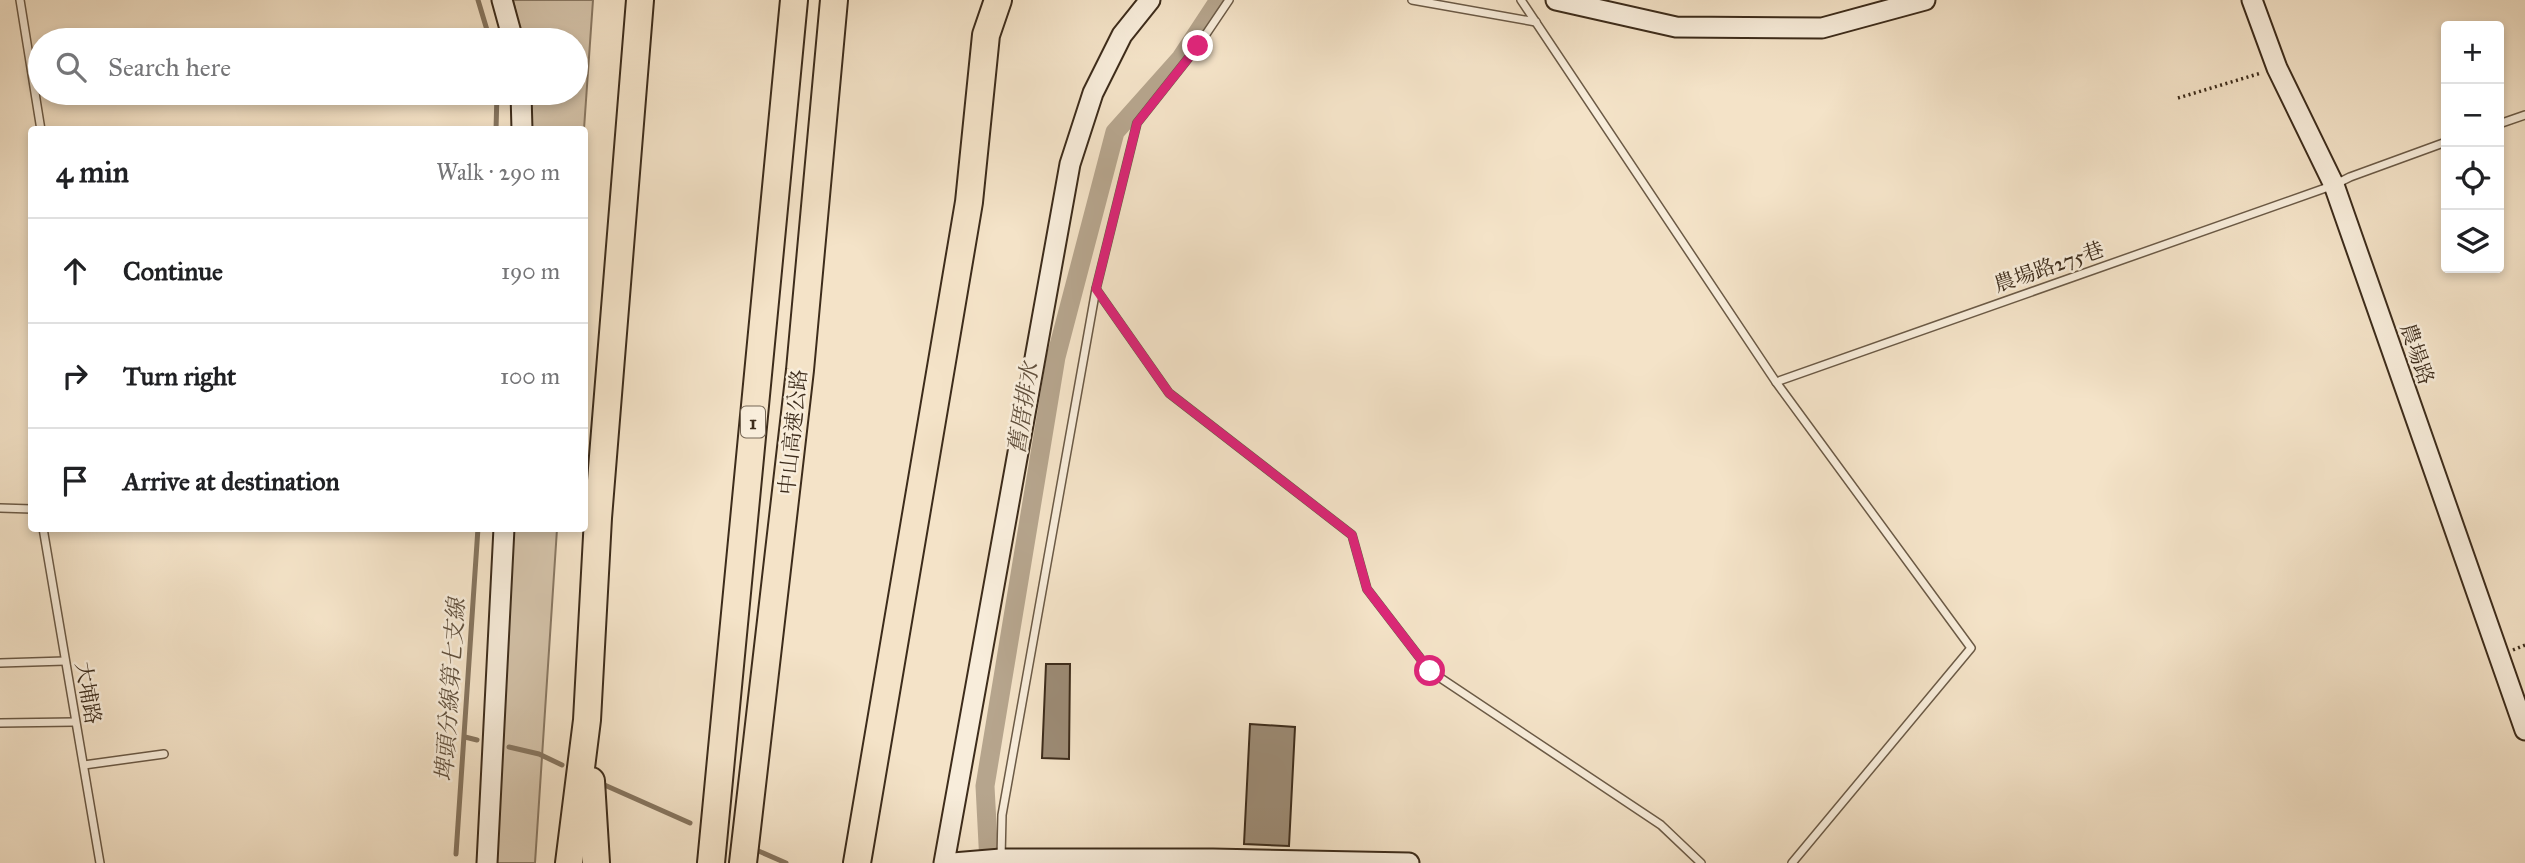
<!DOCTYPE html>
<meta charset="utf-8">
<style>
:root{--surface:#fff;--page:#f2f2f2;--text:#202124;--muted:#757577;--line:#e0e0e0}
body{margin:0;font-family:"IM FELL Great Primer","Noto Serif TC",serif;background:var(--page);color:var(--text)}
.controls{position:absolute;right:21px;top:21px;display:grid;overflow:hidden;border-radius:7px;box-shadow:0 4px 10px #0003}
.controls button{width:63px;height:63px;display:grid;place-items:center;padding:0;border:0;border-bottom:2px solid var(--line);background:var(--surface);color:var(--text);font:35px sans-serif}
.stop{position:absolute;width:21px;height:21px;margin:-16px;border:5px solid #db2777;border-radius:50%;background:#fff}
.stop.end{background:#db2777;border-color:#fff;box-shadow:0 2px 7px #0008}
.list{margin:0;padding:0;list-style:none}
h2{display:flex;justify-content:space-between;align-items:center;height:91px;margin:0;padding:0 28px;font-size:30px}
h2 small{font-size:23px;font-weight:400;color:var(--muted)}
.list li{display:grid;grid-template-columns:46px 1fr auto;gap:21px;align-items:center;box-sizing:border-box;height:105px;padding:0 28px;border-top:2px solid var(--line)}
.list b{display:block;font-size:26px;white-space:nowrap}
.list em{font-size:23px;font-style:normal;color:var(--muted)}
.icon{flex:none;width:38px;height:38px;fill:none;stroke:currentColor;stroke-width:2;stroke-linecap:round;stroke-linejoin:round}
.map{position:relative;flex:none;width:2525px;height:863px;overflow:hidden}
.search{position:absolute;background:var(--surface);box-shadow:0 4px 10px #0003;left:28px;top:28px;width:560px;height:77px;display:flex;align-items:center;gap:18px;box-sizing:border-box;padding:0 24px;border-radius:38px;color:var(--muted);font-size:26px}
.panel{position:absolute;background:var(--surface);box-shadow:0 4px 10px #0003;left:28px;top:126px;width:560px;height:406px;border-radius:7px}
.map>svg:first-child{display:block}
.green{fill:#d5c4ab;stroke:#897863;stroke-width:2}
.lines{fill:none;stroke-linecap:round;stroke-linejoin:round}
.stream{stroke:#86755f;stroke-width:5}
.canal{stroke:#b6a58d;stroke-width:19}
.building{fill:#9c8b75;stroke:#3d2c1b;stroke-width:2}
.lane-casing{stroke:#6b5a46;stroke-width:10}
.secondary-casing{stroke:#3d2c1b;stroke-width:23}
.highway-casing{stroke:#3d2c1b;stroke-width:30}
.path{stroke:#3d2c1b;stroke-width:3.5;stroke-dasharray:2 3.5;stroke-linecap:butt}
.lane{stroke:#f8eddb;stroke-width:7}
.secondary{stroke:#f8eddb;stroke-width:19}
.highway{stroke:#f4e3c8;stroke-width:26}
.route{stroke:#db2777;stroke-width:9}
.labels{text-anchor:middle;stroke-width:5;stroke-linejoin:round;paint-order:stroke}
.shield{fill:#f8eddb;stroke:#756655;stroke-width:2}
.shield-label{font-size:19px;font-weight:bold;fill:#3d2c1b}
.street-label{font-size:21px;fill:#3d2c1b;stroke:#f8eddb}
.water-label{font-size:23px;font-style:italic;fill:#61503d;stroke:#f8eddb}
</style>
<div class="map">
<svg width="2525" height="863" viewBox="0 0 2525 863">
<rect width="100%" height="100%" fill="#f4e3c8"/>
<filter id="stains"><feTurbulence type="fractalNoise" baseFrequency=".00286" numOctaves="4"/><feColorMatrix values="0 0 0 0 .2 0 0 0 0 .09 0 0 0 0 .02 0 0 0 .5 -.17"/></filter>
<radialGradient id="worn" r=".72"><stop offset=".6" stop-color="#630" stop-opacity="0"/><stop offset="1" stop-color="#630" stop-opacity=".3"/></radialGradient>
<g class="green">
<path d="M 513,0 L 593,0 L 584,129 L 532,129 L 530,93 L 576,93 L 576,40 L 522,40 Z"/>
<path d="M 510,529 L 557,529 L 535,863 L 496,863 Z"/>
</g>
<g class="lines">
<g class="stream">
<path d="M 478,0 L 490,40"/>
<path d="M 496,130 L 497,93"/>
<path d="M 465,737 L 477,740"/>
<path d="M 509,747 L 539,754 L 562,765"/>
<path d="M 600,783 L 690,823"/>
<path d="M 754,849 L 786,863"/>
<path d="M 456,854 L 478,528"/>
</g>
<path class="canal" d="M 989,863 L 985,786 L 1056,357 L 1115,132 L 1181,58 L 1219,0"/>
</g>
<g class="building">
<path d="M 1046,664 L 1070,664 L 1069,759 L 1042,758 Z"/>
<path d="M 1250,724 L 1295,727 L 1289,846 L 1244,844 Z"/>
</g>
<g class="lines">
<defs>
<g id="lane">
<path d="M 20,0 L 41,130"/>
<path d="M 1412,0 L 1536,22"/>
<path d="M 1521,0 L 1776,382 L 1971,648 L 1792,863"/>
<path d="M 2499,124 L 2525,115"/>
<path d="M 1096,289 L 1169,393 L 1352,535 L 1367,589 L 1430,671 L 1661,825 L 1701,863"/>
<path d="M 1776,382 L 2334,185 L 2350,177 L 2446,142"/>
<path d="M 0,508 L 32,509"/>
<path d="M 43,528 L 100,863"/>
<path d="M 0,663 L 65,661"/>
<path d="M 0,723 L 75,722"/>
<path d="M 84,765 L 164,754"/>
<path d="M 1001,858 L 1002,815 L 1096,289 L 1137,123 L 1198,46 L 1229,0"/>
</g>
<g id="secondary">
<path d="M 502,0 L 513,40"/>
<path d="M 1556,0 L 1676,27 L 1822,28 L 1925,0"/>
<path d="M 2252,0 L 2277,68 L 2334,185 L 2525,730"/>
<path d="M 521,93 L 522,130"/>
<path d="M 487,863 L 504,528"/>
<path d="M 944,863 L 1070,164 L 1093,93 L 1122,35 L 1150,0"/>
<path d="M 953,863 L 1001,859 L 1213,859 L 1409,863"/>
</g>
<g id="highway">
<path d="M 591,781 L 596,863"/>
<path d="M 569,863 L 587,720 L 598,518 L 640,0"/>
<path d="M 711,863 L 794,0"/>
<path d="M 743,863 L 800,370 L 834,0"/>
<path d="M 857,863 L 969,202 L 986,35 L 998,0"/>
</g>
</defs>
<use href="#lane" class="lane-casing"/>
<use href="#secondary" class="secondary-casing"/>
<use href="#highway" class="highway-casing"/>
<g class="path">
<path d="M 2178,98 L 2261,73"/>
<path d="M 2513,650 L 2525,645"/>
</g>
<use href="#lane" class="lane"/>
<use href="#secondary" class="secondary"/>
<use href="#highway" class="highway"/>
</g>
<g class="lines">
<path class="route" d="M 1198,46 L 1137,123 L 1096,289 L 1169,393 L 1352,535 L 1367,589 L 1430,671"/>
</g>
<g class="labels">
<rect class="shield" x="741" y="406.5" width="24" height="31" rx="5"/>
<g class="shield-label">
<text x="753" y="429">1</text>
</g>
<g class="street-label">
<text transform="translate(2049 267) rotate(-19)" y="7">農場路275巷</text>
<text transform="translate(2417 354) rotate(71)" y="7">農場路</text>
<text transform="translate(793 432) rotate(-84)" y="7">中山高速公路</text>
<text transform="translate(88 693) rotate(80)" y="7">大埔路</text>
</g>
<g class="water-label">
<text transform="translate(1023 408) rotate(-81)" y="8">舊厝排水</text>
<text transform="translate(450 690) rotate(-86)" y="8">埤頭分線第七支線</text>
</g>
</g>
<rect width="100%" height="100%" filter="url(#stains)"/>
<rect width="100%" height="100%" fill="url(#worn)"/>
</svg>
<div class="controls">
<button>+</button>
<button>−</button>
<button><svg class="icon" aria-label="locate" viewBox="0 0 24 24"><circle cx="12" cy="12" r="6"/><path d="M12 2v4M12 18v4M2 12h4M18 12h4"/></svg></button>
<button><svg class="icon" aria-label="layers" viewBox="0 0 24 24"><path d="M12 4l9 5-9 5-9-5zM3 14l9 5 9-5"/></svg></button>
</div>
<div class="stop" style="left:1430px;top:671px"></div>
<div class="stop end" style="left:1198px;top:46px"></div>
<div class="search"><svg class="icon" aria-label="search" viewBox="0 0 24 24"><circle cx="10" cy="10" r="6"/><path d="M15 15l6 6"/></svg>Search here</div>
<section class="panel">
<h2>4 min<small>Walk · 290 m</small></h2>
<ul class="list">
<li><svg class="icon" aria-label="ahead" viewBox="0 0 24 24"><path d="M12 20V5M6 11l6-6 6 6"/></svg><div><b>Continue</b></div><em>190 m</em></li>
<li><svg class="icon" aria-label="right" viewBox="0 0 24 24"><path d="M7 20v-9h11M14 6l5 5-5 5"/></svg><div><b>Turn right</b></div><em>100 m</em></li>
<li><svg class="icon" aria-label="arrive" viewBox="0 0 24 24"><path d="M6 21V4h12l-3 4 3 4H6"/></svg><div><b>Arrive at destination</b></div></li>
</ul>
</section>
</div>
